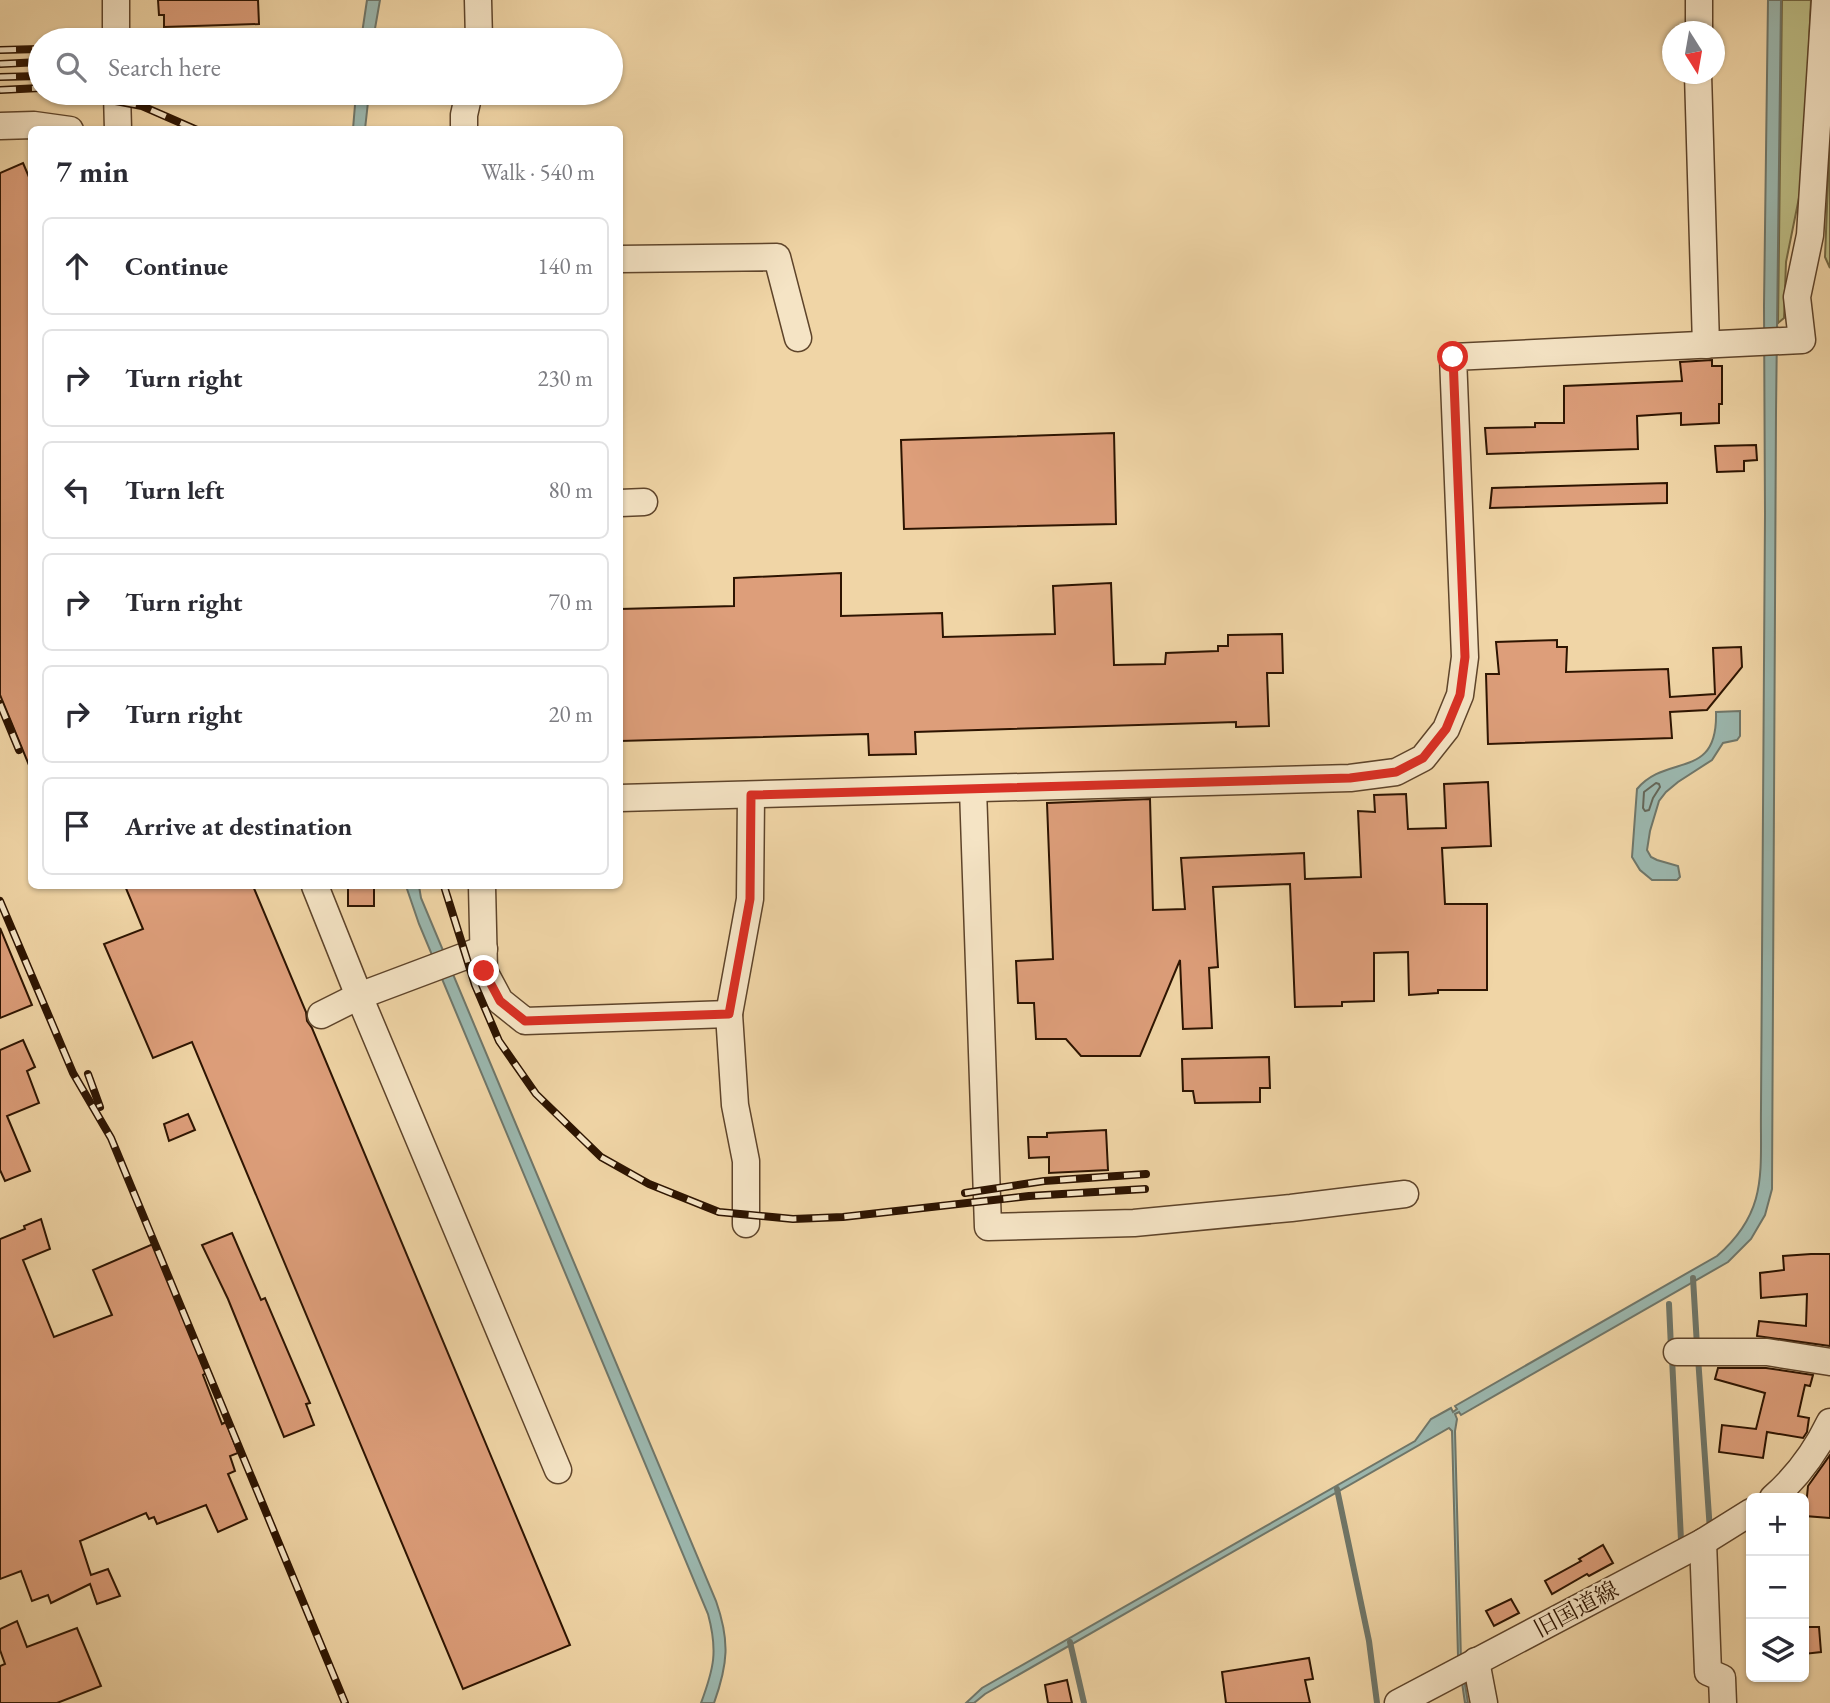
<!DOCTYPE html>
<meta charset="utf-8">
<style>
:root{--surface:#fff;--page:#f2f2f3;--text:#2b2b33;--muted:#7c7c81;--line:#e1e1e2}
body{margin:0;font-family:"EB Garamond","Noto Serif JP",serif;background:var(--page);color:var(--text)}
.controls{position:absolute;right:21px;bottom:21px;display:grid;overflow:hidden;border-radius:10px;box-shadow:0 2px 5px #0004}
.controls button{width:63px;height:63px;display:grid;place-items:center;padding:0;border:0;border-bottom:2px solid var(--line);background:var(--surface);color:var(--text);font:35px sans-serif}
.compass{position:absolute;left:1662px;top:21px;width:63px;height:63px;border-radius:50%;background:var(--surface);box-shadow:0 2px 5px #0004;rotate:169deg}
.stop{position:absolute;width:21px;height:21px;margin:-16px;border:5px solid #d93025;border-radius:50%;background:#fff}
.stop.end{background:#d93025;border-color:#fff;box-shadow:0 2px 7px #0008}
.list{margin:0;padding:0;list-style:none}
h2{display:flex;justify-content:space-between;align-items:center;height:91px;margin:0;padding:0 28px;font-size:30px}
h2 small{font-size:23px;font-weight:400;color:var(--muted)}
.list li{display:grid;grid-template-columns:46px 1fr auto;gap:21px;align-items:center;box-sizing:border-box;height:98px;margin:0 14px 14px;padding:0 14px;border:2px solid var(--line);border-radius:10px}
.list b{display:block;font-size:26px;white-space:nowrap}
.list em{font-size:23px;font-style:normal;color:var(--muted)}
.icon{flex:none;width:38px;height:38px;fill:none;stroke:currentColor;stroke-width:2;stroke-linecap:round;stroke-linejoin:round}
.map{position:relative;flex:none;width:1830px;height:1703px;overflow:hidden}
.search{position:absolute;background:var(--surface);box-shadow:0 2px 5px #0004;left:28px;top:28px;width:595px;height:77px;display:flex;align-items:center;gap:18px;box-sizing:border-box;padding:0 24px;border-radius:38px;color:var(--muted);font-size:26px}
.panel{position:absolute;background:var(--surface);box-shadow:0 2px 5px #0004;left:28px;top:126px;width:595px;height:763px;border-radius:10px}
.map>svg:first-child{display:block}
.green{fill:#bcbc84;stroke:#746842;stroke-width:2}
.water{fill:#9bb7ae;stroke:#6f7669;stroke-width:2}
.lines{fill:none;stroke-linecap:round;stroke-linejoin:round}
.shore{stroke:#646658;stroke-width:2}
.stream{stroke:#6f7669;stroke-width:6}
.building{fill:#dd9e7a;stroke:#2d1401;stroke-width:2}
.minor-casing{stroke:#5e442a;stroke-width:29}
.minor{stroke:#f5e4c5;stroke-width:26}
.rail-casing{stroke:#2d1401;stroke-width:8}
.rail{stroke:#f5e4c5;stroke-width:5;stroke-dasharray:16;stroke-linecap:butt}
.route{stroke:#d93025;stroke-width:9}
.labels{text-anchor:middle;stroke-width:5;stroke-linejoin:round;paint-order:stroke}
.street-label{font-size:23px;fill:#2d1401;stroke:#f5e4c5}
</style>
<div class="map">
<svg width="1830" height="1703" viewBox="0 0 1830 1703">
<rect width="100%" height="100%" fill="#f0d5a6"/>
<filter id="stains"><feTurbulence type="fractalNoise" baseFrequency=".00286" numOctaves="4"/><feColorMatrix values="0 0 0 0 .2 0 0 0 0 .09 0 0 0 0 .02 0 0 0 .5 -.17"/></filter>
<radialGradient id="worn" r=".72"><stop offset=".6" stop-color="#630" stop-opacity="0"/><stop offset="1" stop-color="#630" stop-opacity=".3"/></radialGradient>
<g class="green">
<path d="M 1782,0 L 1811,0 L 1803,178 L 1786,262 L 1784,318 L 1778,323 Z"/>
<path d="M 1830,130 L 1830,268 L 1825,257 Z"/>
</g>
<g class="water">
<path d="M 367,0 L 380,0 L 373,40 L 361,40 Z"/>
<path d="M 1768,0 L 1781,0 L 1776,412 L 1772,1189 L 1765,1215 L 1751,1239 L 1728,1262 L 1461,1415 L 1459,1412 L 1455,1414 L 1457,1419 L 1455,1431 L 1461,1660 L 1468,1703 L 1465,1703 L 1458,1656 L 1452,1431 L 1449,1428 L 985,1694 L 974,1703 L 966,1703 L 982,1688 L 1415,1441 L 1431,1419 L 1451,1408 L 1453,1412 L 1457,1409 L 1455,1406 L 1717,1256 C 1769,1211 1760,1171 1761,1108 L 1765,514 L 1764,306 Z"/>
<path d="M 356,93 L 369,93 L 365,129 L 353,129 Z"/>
<path d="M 1740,711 L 1740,736 L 1737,740 L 1723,743 L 1712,760 L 1678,782 L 1666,792 L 1659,801 L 1650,831 L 1647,850 L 1651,857 L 1657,860 L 1678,866 L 1680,877 L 1677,880 L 1652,880 L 1640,870 L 1632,857 L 1637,789 C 1667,753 1718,781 1716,712 Z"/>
<path d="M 406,886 L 419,886 L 421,898 L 716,1601 C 730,1641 728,1664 714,1703 L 701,1703 C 714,1668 718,1651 708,1614 L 419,924 Z"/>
</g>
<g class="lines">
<path class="shore" d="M 1656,783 L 1659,784 L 1660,787 L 1653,798 L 1649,810 L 1645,811 L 1643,808 L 1644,792 Z"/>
<g class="stream">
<path d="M 1693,1278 L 1697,1346"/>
<path d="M 1669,1304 L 1671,1348"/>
<path d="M 1698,1357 L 1710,1531"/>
<path d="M 1672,1358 L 1681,1540"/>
<path d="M 1337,1489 L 1369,1641 L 1377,1703"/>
<path d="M 1070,1642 L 1084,1703"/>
</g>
</g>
<g class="building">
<path d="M 158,0 L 258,0 L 259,24 L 164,27 L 164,15 L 159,15 Z"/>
<path d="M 23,163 L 32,184 L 31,770 L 0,695 L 0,173 Z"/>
<path d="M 1712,360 L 1712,366 L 1722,366 L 1722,404 L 1719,404 L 1719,423 L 1681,425 L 1681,413 L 1637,416 L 1638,449 L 1487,454 L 1485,428 L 1535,427 L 1535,423 L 1564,423 L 1564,386 L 1682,381 L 1680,362 Z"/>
<path d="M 1114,433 L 1116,524 L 904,529 L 901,440 Z"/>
<path d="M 1756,445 L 1757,460 L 1744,461 L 1744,471 L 1717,472 L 1715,446 Z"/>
<path d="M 1667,483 L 1667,503 L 1490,508 L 1492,488 Z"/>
<path d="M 841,573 L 841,616 L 942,613 L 943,637 L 1055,634 L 1053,586 L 1111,583 L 1114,665 L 1165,664 L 1166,653 L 1218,651 L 1218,646 L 1228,646 L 1228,635 L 1282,634 L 1283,673 L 1267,673 L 1269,726 L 1236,727 L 1236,722 L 915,732 L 916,754 L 869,755 L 868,734 L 620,741 L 620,609 L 734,606 L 734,578 Z"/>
<path d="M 1557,640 L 1557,647 L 1567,647 L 1566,672 L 1668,669 L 1670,697 L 1715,694 L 1713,648 L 1741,647 L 1742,667 L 1707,710 L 1670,712 L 1672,738 L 1488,744 L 1486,674 L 1499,674 L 1496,642 Z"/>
<path d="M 1488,782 L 1491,846 L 1442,848 L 1445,904 L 1487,904 L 1487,990 L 1438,990 L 1438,993 L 1409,995 L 1408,952 L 1374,953 L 1374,1001 L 1342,1002 L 1342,1006 L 1295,1007 L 1290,884 L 1213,887 L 1218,967 L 1209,968 L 1212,1028 L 1183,1029 L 1180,960 L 1140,1056 L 1081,1056 L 1066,1039 L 1036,1039 L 1034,1003 L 1018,1003 L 1016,961 L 1053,959 L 1047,803 L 1150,799 L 1153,910 L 1185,909 L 1181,858 L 1304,853 L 1305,879 L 1361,877 L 1358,811 L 1375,812 L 1374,795 L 1406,794 L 1408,829 L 1446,828 L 1444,784 Z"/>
<path d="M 125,886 L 253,886 L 306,1012 L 307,1021 L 312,1028 L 570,1645 L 463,1689 L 192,1042 L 153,1058 L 104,944 L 143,929 Z"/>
<path d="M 374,886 L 374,906 L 348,906 L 348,887 Z"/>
<path d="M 0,928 L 32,1005 L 0,1018 Z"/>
<path d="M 23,1040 L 35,1067 L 27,1071 L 39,1103 L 7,1116 L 30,1171 L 5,1181 L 0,1170 L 0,1050 Z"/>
<path d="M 1269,1057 L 1270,1088 L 1260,1088 L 1260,1102 L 1195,1103 L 1193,1091 L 1183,1091 L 1182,1059 Z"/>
<path d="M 188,1114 L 195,1130 L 169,1141 L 164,1124 Z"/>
<path d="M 1106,1130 L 1108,1170 L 1049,1173 L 1049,1157 L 1029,1158 L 1028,1137 L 1047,1137 L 1047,1133 Z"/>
<path d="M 41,1219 L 50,1249 L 23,1260 L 54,1337 L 112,1315 L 93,1270 L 153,1244 L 206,1373 L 203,1375 L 222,1424 L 226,1422 L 238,1453 L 230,1456 L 235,1471 L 228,1474 L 247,1519 L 218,1532 L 206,1505 L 157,1524 L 154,1517 L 149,1519 L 146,1513 L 80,1541 L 91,1575 L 108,1569 L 120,1596 L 97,1604 L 90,1584 L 51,1603 L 48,1595 L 32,1601 L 21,1571 L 0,1579 L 0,1239 L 25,1229 L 24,1226 Z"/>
<path d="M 232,1233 L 261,1300 L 265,1298 L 310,1403 L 306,1404 L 314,1425 L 284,1437 L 228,1299 L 202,1245 Z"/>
<path d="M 1811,1254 L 1830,1254 L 1830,1346 L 1757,1336 L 1759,1321 L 1806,1326 L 1807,1294 L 1761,1298 L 1760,1273 L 1784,1270 L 1783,1256 Z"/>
<path d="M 1718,1368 L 1766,1368 L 1813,1375 L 1810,1386 L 1805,1385 L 1798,1416 L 1809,1418 L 1807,1432 L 1803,1438 L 1767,1432 L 1763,1458 L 1719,1452 L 1722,1425 L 1756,1429 L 1765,1393 L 1715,1379 Z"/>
<path d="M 1830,1455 L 1830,1518 L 1805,1516 L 1808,1486 Z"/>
<path d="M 1603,1545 L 1613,1563 L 1589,1576 L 1587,1574 L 1552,1594 L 1545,1581 L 1581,1561 L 1579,1559 Z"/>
<path d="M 1511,1599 L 1519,1613 L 1494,1626 L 1486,1611 Z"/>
<path d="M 17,1621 L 27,1647 L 77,1628 L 101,1686 L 57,1703 L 0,1703 L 0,1666 L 5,1664 L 0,1650 L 0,1629 Z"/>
<path d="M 1804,1627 L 1819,1627 L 1821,1652 L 1804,1654 Z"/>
<path d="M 1309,1658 L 1313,1679 L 1305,1680 L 1310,1703 L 1226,1703 L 1222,1672 Z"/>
<path d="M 1067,1680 L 1072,1703 L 1048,1703 L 1045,1685 Z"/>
</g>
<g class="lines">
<defs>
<g id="minor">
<path d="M 116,0 L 116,40"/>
<path d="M 478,0 L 479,40"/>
<path d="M 1699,32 L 1699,0"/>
<path d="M 1698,74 L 1706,345"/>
<path d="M 117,93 L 118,130"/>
<path d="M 0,126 L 34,125 L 70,130"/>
<path d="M 464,130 L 464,115 L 469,93"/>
<path d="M 620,259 L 777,257 L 798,338"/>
<path d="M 620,503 L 644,502"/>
<path d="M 973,789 L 988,1227 L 1134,1223 L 1291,1208 L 1405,1194"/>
<path d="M 620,798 L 1350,778 L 1396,772 L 1423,758 L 1446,729 L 1460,695 L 1465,657 L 1453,357 L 1802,340 L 1797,297 L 1810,235 L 1825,0"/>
<path d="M 315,886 L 359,996 L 558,1470"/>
<path d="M 482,886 L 484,971 L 500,1001 L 525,1021 L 729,1014"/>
<path d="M 321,1015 L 359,996 L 484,949"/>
<path d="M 746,1224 L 746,1161 L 735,1105 L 729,1014 L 750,899 L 751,795"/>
<path d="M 1677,1352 L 1767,1352 L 1830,1362"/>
<path d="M 1773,1498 C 1797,1477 1816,1451 1830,1422"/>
<path d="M 1703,1542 L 1708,1672 L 1722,1678 L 1723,1703"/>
<path d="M 1476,1661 L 1484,1703"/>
<path d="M 1398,1703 L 1703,1542 L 1751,1512"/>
</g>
</defs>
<use href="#minor" class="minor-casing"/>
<use href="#minor" class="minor"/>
<defs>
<g id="rail">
<path d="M 299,40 L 345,39"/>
<path d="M 0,50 L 40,49"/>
<path d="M 0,64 L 40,62"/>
<path d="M 0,77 L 40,76"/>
<path d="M 0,90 L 40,88"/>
<path d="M 57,93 L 89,96 L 142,106 L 197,130"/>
<path d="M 0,704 L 19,750"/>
<path d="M 444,886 L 475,985 L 499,1041 L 536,1094 L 601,1157 L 649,1184 L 719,1212 L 793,1219 L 843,1217 L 1029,1196 L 1145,1189"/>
<path d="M 0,901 L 73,1073 L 111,1138 L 345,1703"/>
<path d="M 88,1074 L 100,1107"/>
<path d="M 965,1193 L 1044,1181 L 1146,1174"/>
</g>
</defs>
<use href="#rail" class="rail-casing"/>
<use href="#rail" class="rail"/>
</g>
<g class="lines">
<path class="route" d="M 484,971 L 500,1001 L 525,1021 L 729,1014 L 750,899 L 751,795 L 1350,778 L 1396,772 L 1423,758 L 1446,729 L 1460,695 L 1465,657 L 1453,357"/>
</g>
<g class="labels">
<g class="street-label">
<text transform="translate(1576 1609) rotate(-28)" y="8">旧国道線</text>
</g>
</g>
<rect width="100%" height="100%" filter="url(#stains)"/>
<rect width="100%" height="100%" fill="url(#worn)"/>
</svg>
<div class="controls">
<button>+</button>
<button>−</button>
<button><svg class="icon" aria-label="layers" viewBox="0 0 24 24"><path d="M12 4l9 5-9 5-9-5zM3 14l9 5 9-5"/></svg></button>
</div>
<svg class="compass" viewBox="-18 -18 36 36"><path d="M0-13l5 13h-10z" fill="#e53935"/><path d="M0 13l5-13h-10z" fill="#7c7c81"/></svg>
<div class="stop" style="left:1453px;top:357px"></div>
<div class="stop end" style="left:484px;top:971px"></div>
<div class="search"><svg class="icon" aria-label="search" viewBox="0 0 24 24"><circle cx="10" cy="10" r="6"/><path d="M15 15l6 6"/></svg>Search here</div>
<section class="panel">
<h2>7 min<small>Walk · 540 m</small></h2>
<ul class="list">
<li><svg class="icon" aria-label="ahead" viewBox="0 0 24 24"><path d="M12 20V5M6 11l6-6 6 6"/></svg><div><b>Continue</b></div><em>140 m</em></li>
<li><svg class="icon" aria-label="right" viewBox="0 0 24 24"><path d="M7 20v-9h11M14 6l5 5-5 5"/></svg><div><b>Turn right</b></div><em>230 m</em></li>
<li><svg class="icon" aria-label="left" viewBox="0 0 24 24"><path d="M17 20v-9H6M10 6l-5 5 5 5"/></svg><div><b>Turn left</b></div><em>80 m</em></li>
<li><svg class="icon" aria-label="right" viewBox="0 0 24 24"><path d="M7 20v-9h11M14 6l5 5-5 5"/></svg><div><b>Turn right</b></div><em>70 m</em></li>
<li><svg class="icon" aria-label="right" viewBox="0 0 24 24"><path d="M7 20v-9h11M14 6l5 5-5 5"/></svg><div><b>Turn right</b></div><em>20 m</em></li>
<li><svg class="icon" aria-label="arrive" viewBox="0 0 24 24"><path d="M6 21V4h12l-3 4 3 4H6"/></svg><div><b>Arrive at destination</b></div></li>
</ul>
</section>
</div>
